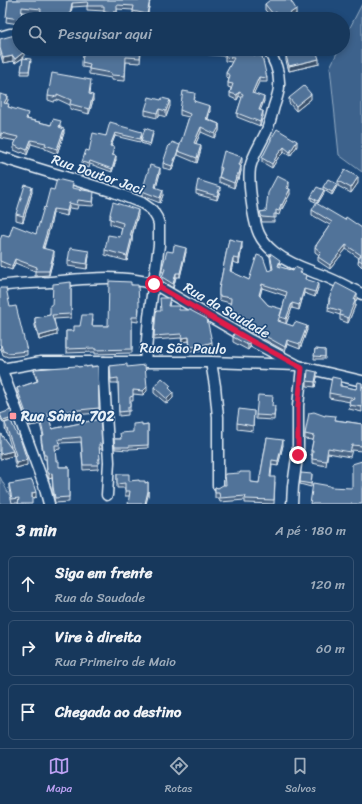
<!DOCTYPE html>
<html lang="pt">
<meta charset="utf-8">
<style>
:root{--surface:#17385c;--page:#244365;--text:#f1f3f6;--muted:#9eacbb;--line:#365272;--accent:#bca0f2}
body{margin:0;font-family:Sriracha,sans-serif;background:var(--page);color:var(--text)}
.stop{position:absolute;width:12px;height:12px;margin:-9px;border:3px solid #e11d48;border-radius:50%;background:#fff}
.stop.end{background:#e11d48;border-color:#fff;box-shadow:0 1px 4px #0008}
.list{margin:0;padding:0;list-style:none}
h2{display:flex;justify-content:space-between;align-items:center;height:52px;margin:0;padding:0 16px;font-size:17px}
h2 small{font-size:13px;font-weight:400;color:var(--muted)}
.list li{display:grid;grid-template-columns:26px 1fr auto;gap:12px;align-items:center;box-sizing:border-box;height:56px;margin:0 8px 8px;padding:0 8px;border:1px solid var(--line);border-radius:6px}
.list b{display:block;font-size:15px;white-space:nowrap}
.list p{margin:0;font-size:13px;white-space:nowrap;color:var(--muted)}
.list em{font-size:13px;font-style:normal;color:var(--muted)}
.icon{flex:none;width:22px;height:22px;fill:none;stroke:currentColor;stroke-width:2;stroke-linecap:round;stroke-linejoin:round}
.map{position:relative;flex:none;width:362px;height:504px;overflow:hidden}
.search{position:absolute;background:var(--surface);box-shadow:0 2px 6px #0003;left:12px;right:12px;top:12px;height:44px;display:flex;align-items:center;gap:10px;box-sizing:border-box;padding:0 14px;border-radius:22px;color:var(--muted);font-size:15px}
.sheet{height:244px;background:var(--surface)}
nav{display:flex;justify-content:space-around;align-items:center;box-sizing:border-box;height:56px;border-top:1px solid var(--line);background:var(--surface);font-size:11px;color:var(--muted)}
nav a{display:grid;justify-items:center;gap:2px}
nav .on{color:var(--accent)}
.map>svg:first-child{display:block}
.green{fill:#3c628c;stroke:#92aac2}
.lines{fill:none;stroke-linecap:round;stroke-linejoin:round}
.street-casing{stroke:#e8f1f8;stroke-width:13}
.street{stroke:#1f4a7a;stroke-width:10}
.wall{fill:#466384;stroke:#e8f1f8;fill-rule:evenodd}
.shaded-wall{fill:#39506b;stroke:#e8f1f8}
.building{fill:#517399;stroke:#e8f1f8}
.route{stroke:#e11d48;stroke-width:5}
.poi-dot{fill:#ff9aa2;stroke:#1f4a7a;stroke-width:1.5}
.labels{text-anchor:middle;stroke-width:3;stroke-linejoin:round;paint-order:stroke}
.street-label{font-size:14px;fill:#e8f1f8;stroke:#1f4a7a}
.poi-label{font-size:14px;font-weight:bold;fill:#e8f1f8;stroke:#1f4a7a;text-anchor:start}
</style>
<div class="map">
<svg width="362" height="504" viewBox="0 0 362 504">
<rect width="100%" height="100%" fill="#1f4a7a"/>
<filter id="ink" filterUnits="userSpaceOnUse"><feTurbulence type="fractalNoise" baseFrequency=".025" numOctaves="2"/><feDisplacementMap in="SourceGraphic" scale="8" xChannelSelector="R" yChannelSelector="G"/><feConvolveMatrix kernelMatrix="1 2 1 2 8 2 1 2 1" color-interpolation-filters="sRGB"/></filter>
<g filter="url(#ink)">
<g class="green">
<path d="M 362,4 L 362,172 L 339,155 L 330,67 L 339,49 L 343,49 L 343,41 Z"/>
<path d="M 0,477 L 14,504 L 0,504 Z"/>
</g>
<g class="lines">
<defs>
<g id="street">
<path d="M 0,37 L 10,34 L 19,34"/>
<path d="M 267,49 C 274,59 280,73 279,86 C 279,93 276,100 274,106 C 272,114 270,122 267,130 C 262,142 253,154 250,168 C 248,183 251,196 253,211 C 256,229 259,240 274,252 C 289,264 307,269 324,276 C 337,281 349,288 362,294"/>
<path d="M 0,157 L 114,192 L 142,203 L 152,210 L 157,218 L 159,224 L 159,245 L 149,317 L 145,362"/>
<path d="M 0,286 C 16,283 33,283 49,282 C 84,279 120,274 154,284 L 250,340 L 295,364"/>
<path d="M 104,362 L 104,380 L 109,462 L 107,495"/>
<path d="M 211,362 L 215,386 L 218,417 L 218,486"/>
<path d="M 0,365 L 44,485 L 49,504"/>
<path d="M 2,369 L 41,362 L 211,362 L 296,365 L 302,367 L 362,381"/>
<path d="M 292,504 L 293,486 L 298,450 L 298,406 L 302,367"/>
</g>
</defs>
<use href="#street" class="street-casing"/>
<use href="#street" class="street"/>
</g>
<g class="wall">
<path d="M 8,0 L 150,0 L 147,19 L 133,16 L 133,10 L 117,9 L 117,16 L 104,16 L 104,11 L 87,10 L 87,6 L 72,7 L 70,19 L 40,19 L 41,14 L 22,12 L 21,19 L 19,19 L 19,24 L 6,22 Z"/>
<path d="M 292,3 L 296,14 L 289,19 L 277,19 L 276,17 L 273,19 L 265,10 L 265,4 Z"/>
<path d="M 0,39 L 24,57 L 23,58 L 31,61 L 29,74 L 21,74 L 23,58 L 15,63 L 13,61 L 3,63 L 0,53 Z"/>
<path d="M 201,50 L 244,52 L 254,55 L 267,78 L 267,82 L 259,82 L 253,94 L 264,101 L 260,110 L 263,116 L 260,126 L 237,117 L 237,113 L 242,98 L 239,96 L 237,100 L 230,97 L 230,93 L 231,88 L 228,87 L 228,83 L 229,78 L 226,77 L 226,73 L 232,62 L 225,61 L 225,56 L 201,54 Z"/>
<path d="M 141,52 L 140,63 L 126,62 L 125,81 L 111,80 L 111,78 L 89,74 L 89,68 L 82,67 L 82,62 Z"/>
<path d="M 286,56 L 319,64 L 289,71 L 286,61 Z"/>
<path d="M 91,85 L 90,94 L 93,100 L 89,114 L 70,109 L 70,105 L 57,99 L 57,101 L 55,100 L 54,102 L 48,100 L 48,96 Z"/>
<path d="M 0,94 L 8,100 L 6,104 L 9,107 L 28,118 L 27,119 L 51,125 L 61,126 L 60,128 L 64,133 L 57,154 L 45,149 L 45,148 L 31,144 L 27,155 L 22,152 L 21,153 L 14,150 L 14,145 L 16,141 L 1,138 Z"/>
<path d="M 195,97 L 194,101 L 210,111 L 208,119 L 219,124 L 219,131 L 215,138 L 201,132 L 196,143 L 201,149 L 197,163 L 178,155 L 178,153 L 172,170 L 163,168 L 163,163 L 180,147 L 189,117 L 180,115 L 180,110 Z"/>
<path d="M 289,98 L 311,99 L 296,111 L 289,103 Z"/>
<path d="M 161,100 L 170,106 L 166,117 L 159,115 L 157,118 L 145,115 L 145,110 Z"/>
<path d="M 117,125 L 142,136 L 140,142 L 115,136 L 111,146 L 114,151 L 113,155 L 116,160 L 112,172 L 90,164 L 89,168 L 82,165 L 82,162 L 89,151 Z"/>
<path d="M 153,134 L 150,146 L 141,143 L 141,141 Z"/>
<path d="M 271,139 L 297,146 L 290,156 L 284,152 L 278,158 L 272,168 L 262,162 L 262,158 L 271,141 Z"/>
<path d="M 242,162 L 240,166 L 241,171 L 239,179 L 237,179 L 234,188 L 219,182 L 219,177 L 220,172 L 220,167 Z"/>
<path d="M 160,173 L 156,187 L 163,195 L 160,203 L 142,196 L 142,191 Z"/>
<path d="M 338,181 L 358,183 L 351,193 L 338,186 Z"/>
<path d="M 289,186 L 288,188 L 290,194 L 282,209 L 281,209 L 279,215 L 276,214 L 276,218 L 274,218 L 274,222 L 262,222 L 260,216 L 260,212 L 266,211 Z"/>
<path d="M 337,186 L 332,195 L 324,190 L 324,193 L 318,203 L 311,200 L 311,197 L 323,190 L 323,187 Z"/>
<path d="M 73,189 L 94,197 L 93,206 L 78,205 L 77,209 L 69,208 L 67,216 L 53,213 L 50,227 L 44,248 L 54,256 L 49,275 L 35,276 L 35,271 L 15,263 L 12,270 L 0,266 L 0,240 L 9,237 L 36,234 L 45,208 L 54,190 Z"/>
<path d="M 196,190 L 220,191 L 217,200 L 196,194 Z"/>
<path d="M 32,192 L 23,222 L 16,220 L 16,214 Z"/>
<path d="M 312,210 L 345,220 L 362,228 L 362,267 L 358,263 L 359,258 L 346,249 L 330,269 L 318,261 L 318,257 L 319,255 L 315,252 L 315,247 L 330,225 L 312,215 Z"/>
<path d="M 110,214 L 138,215 L 132,236 L 132,241 L 127,261 L 105,255 L 105,250 L 120,237 L 122,228 L 110,224 Z"/>
<path d="M 229,239 L 242,247 L 239,264 L 233,262 L 231,272 L 249,280 L 268,271 L 272,270 L 270,257 L 270,253 L 280,264 L 280,267 L 302,273 L 306,279 L 318,288 L 315,297 L 304,293 L 299,310 L 292,308 L 286,324 L 280,322 L 280,320 L 279,322 L 307,330 L 300,349 L 287,344 L 285,351 L 238,325 L 239,318 L 230,316 L 230,303 L 219,300 L 219,289 ZM 262,288 L 286,296 L 282,310 L 268,305 L 260,296 Z"/>
<path d="M 173,252 L 186,252 L 180,277 L 176,277 L 173,288 L 162,281 L 162,277 L 164,272 L 162,272 L 162,268 Z"/>
<path d="M 89,256 L 87,269 L 68,266 L 68,261 Z"/>
<path d="M 71,282 L 71,318 L 54,319 L 57,335 L 39,340 L 35,326 L 35,318 L 50,315 L 52,305 Z"/>
<path d="M 131,285 L 139,309 L 138,322 L 132,321 L 132,353 L 95,354 L 95,352 L 66,353 L 66,331 L 74,331 L 80,326 L 93,319 L 92,326 L 108,326 Z"/>
<path d="M 329,298 L 357,299 L 355,302 L 355,306 L 348,323 L 340,320 L 340,315 L 328,311 Z"/>
<path d="M 170,302 L 169,306 L 179,310 L 212,346 L 203,349 L 203,350 L 190,351 L 189,341 L 182,342 L 181,338 L 154,340 L 154,336 L 161,311 Z"/>
<path d="M 10,307 L 27,351 L 27,355 L 8,357 L 3,355 L 1,349 L 0,349 Z"/>
<path d="M 233,337 L 250,342 L 250,347 L 248,350 L 233,342 Z"/>
<path d="M 315,349 L 325,350 L 325,359 L 314,359 Z"/>
<path d="M 98,366 L 99,413 L 49,417 L 52,429 L 100,419 L 102,449 L 99,449 L 100,463 L 98,463 L 98,469 L 83,470 L 81,442 L 60,443 L 60,449 L 55,450 L 56,461 L 59,467 L 69,467 L 69,502 L 55,503 L 53,492 L 52,478 L 49,479 L 47,475 L 46,459 L 44,459 L 41,441 L 41,437 L 43,436 L 40,424 L 30,426 L 29,417 L 26,417 L 17,392 L 17,388 L 37,381 L 34,373 L 34,369 Z"/>
<path d="M 110,366 L 127,367 L 147,391 L 143,395 L 133,394 L 133,401 L 130,401 L 130,411 L 128,411 L 128,415 L 119,416 L 118,383 L 111,383 Z"/>
<path d="M 317,377 L 315,387 L 307,386 L 307,381 Z"/>
<path d="M 362,383 L 362,412 L 349,409 L 350,402 L 329,398 L 329,393 L 341,384 L 341,386 L 356,389 Z"/>
<path d="M 154,387 L 171,390 L 173,398 L 167,404 L 154,393 Z"/>
<path d="M 273,406 L 275,410 L 274,420 L 256,419 L 256,415 Z"/>
<path d="M 254,411 L 253,431 L 237,429 L 237,423 Z"/>
<path d="M 0,414 L 13,420 L 11,421 L 27,465 L 16,468 L 14,461 L 14,456 L 13,452 L 13,456 L 0,459 L 0,433 L 12,450 L 5,428 L 5,423 L 10,421 L 3,423 L 0,416 Z"/>
<path d="M 336,420 L 362,424 L 362,451 L 352,450 L 350,457 L 328,453 L 326,466 L 312,463 L 312,455 L 311,455 L 311,451 L 313,440 L 305,439 L 305,434 Z"/>
<path d="M 148,424 L 148,448 L 129,449 L 129,450 L 115,449 L 114,439 L 121,439 L 133,432 L 142,425 Z"/>
<path d="M 267,438 L 283,445 L 278,466 L 272,465 L 271,477 L 275,482 L 274,504 L 245,503 L 245,500 L 220,502 L 219,498 L 215,498 L 215,487 L 218,488 L 251,482 L 259,483 Z"/>
<path d="M 117,474 L 129,481 L 139,481 L 145,483 L 148,482 L 148,496 L 125,496 L 125,488 L 117,488 Z"/>
<path d="M 312,474 L 311,487 L 300,484 L 300,482 Z"/>
<path d="M 9,484 L 36,497 L 18,503 L 12,503 L 9,489 Z"/>
</g>
<g class="shaded-wall">
<path d="M 150,0 L 147,19 L 147,14 Z"/>
<path d="M 72,3 L 72,7 L 70,19 L 69,19 Z"/>
<path d="M 296,9 L 296,14 L 289,19 L 282,19 Z"/>
<path d="M 276,12 L 276,17 L 273,19 L 273,14 Z"/>
<path d="M 24,52 L 24,57 L 15,63 L 15,59 Z"/>
<path d="M 13,56 L 13,61 L 3,63 L 3,58 Z"/>
<path d="M 319,59 L 319,64 L 289,71 L 289,66 Z"/>
<path d="M 259,77 L 259,82 L 252,97 L 252,93 Z"/>
<path d="M 239,92 L 239,96 L 237,100 L 237,95 Z"/>
<path d="M 311,94 L 311,99 L 296,111 L 296,106 Z"/>
<path d="M 93,95 L 93,100 L 89,114 L 89,109 Z"/>
<path d="M 8,96 L 8,100 L 4,108 L 4,103 Z"/>
<path d="M 264,97 L 264,101 L 259,114 L 259,110 Z"/>
<path d="M 170,100 L 170,106 L 166,117 L 166,111 Z"/>
<path d="M 210,106 L 210,111 L 206,123 L 206,119 Z"/>
<path d="M 159,109 L 159,115 L 157,118 L 157,113 Z"/>
<path d="M 263,111 L 263,116 L 260,126 L 260,122 Z"/>
<path d="M 219,124 L 219,131 L 215,138 L 215,134 Z"/>
<path d="M 201,127 L 201,132 L 194,147 L 194,143 Z"/>
<path d="M 64,129 L 64,133 L 57,154 L 57,149 Z"/>
<path d="M 115,133 L 115,136 L 110,149 L 110,146 Z"/>
<path d="M 31,140 L 31,144 L 27,155 L 27,150 Z"/>
<path d="M 297,141 L 297,146 L 290,156 L 290,152 Z"/>
<path d="M 180,145 L 180,149 L 178,151 L 178,153 L 172,170 L 172,166 Z"/>
<path d="M 201,145 L 201,149 L 197,163 L 197,158 Z"/>
<path d="M 284,147 L 284,152 L 278,158 L 272,168 L 272,164 L 278,154 Z"/>
<path d="M 116,156 L 116,160 L 112,172 L 112,169 Z"/>
<path d="M 242,157 L 242,162 L 239,170 L 239,165 Z"/>
<path d="M 241,166 L 241,171 L 239,179 L 239,174 Z"/>
<path d="M 160,168 L 160,173 L 155,192 L 155,187 Z"/>
<path d="M 237,174 L 237,179 L 234,188 L 234,183 Z"/>
<path d="M 358,177 L 358,183 L 351,193 L 351,188 Z"/>
<path d="M 289,182 L 289,186 L 286,192 L 286,188 Z"/>
<path d="M 337,184 L 337,186 L 332,195 L 332,192 Z"/>
<path d="M 32,187 L 32,192 L 23,222 L 23,216 Z"/>
<path d="M 220,187 L 220,191 L 217,200 L 217,196 Z"/>
<path d="M 290,189 L 290,194 L 282,209 L 282,205 Z"/>
<path d="M 163,190 L 163,195 L 160,203 L 160,198 Z"/>
<path d="M 324,190 L 324,193 L 318,203 L 318,201 Z"/>
<path d="M 69,203 L 69,208 L 67,216 L 67,211 Z"/>
<path d="M 53,209 L 53,213 L 50,227 L 42,252 L 42,248 Z"/>
<path d="M 138,210 L 138,215 L 130,241 L 130,236 Z"/>
<path d="M 132,236 L 132,241 L 127,261 L 127,256 Z"/>
<path d="M 242,242 L 242,247 L 239,264 L 239,259 Z"/>
<path d="M 346,245 L 346,249 L 330,269 L 330,265 Z"/>
<path d="M 186,248 L 186,252 L 180,277 L 180,273 Z"/>
<path d="M 54,251 L 54,256 L 49,275 L 49,271 Z"/>
<path d="M 89,251 L 89,256 L 87,269 L 87,264 Z"/>
<path d="M 233,258 L 233,262 L 230,276 L 230,271 Z"/>
<path d="M 15,259 L 15,263 L 12,270 L 12,266 Z"/>
<path d="M 176,273 L 176,277 L 173,288 L 173,284 Z"/>
<path d="M 318,283 L 318,288 L 315,297 L 315,292 Z"/>
<path d="M 262,284 L 262,288 L 259,300 L 259,295 Z"/>
<path d="M 304,289 L 304,293 L 299,310 L 299,305 Z"/>
<path d="M 357,294 L 357,299 L 355,302 L 355,306 L 348,323 L 348,318 L 354,300 Z"/>
<path d="M 292,303 L 292,308 L 286,324 L 286,319 Z"/>
<path d="M 307,326 L 307,330 L 300,349 L 300,344 Z"/>
<path d="M 57,331 L 57,335 L 39,340 L 39,336 Z"/>
<path d="M 189,337 L 189,341 L 182,342 L 182,338 Z"/>
<path d="M 287,340 L 287,344 L 285,351 L 285,347 Z"/>
<path d="M 212,342 L 212,346 L 203,349 L 203,345 Z"/>
<path d="M 250,342 L 250,347 L 248,350 L 248,345 Z"/>
<path d="M 317,372 L 317,377 L 315,387 L 315,382 Z"/>
<path d="M 147,387 L 147,391 L 143,395 L 143,391 Z"/>
<path d="M 173,392 L 173,398 L 167,404 L 167,399 Z"/>
<path d="M 29,412 L 29,417 L 26,417 L 26,413 Z"/>
<path d="M 13,418 L 13,420 L 3,423 L 3,421 Z"/>
<path d="M 40,419 L 40,424 L 30,426 L 30,422 Z"/>
<path d="M 283,440 L 283,445 L 278,466 L 278,461 Z"/>
<path d="M 13,451 L 13,456 L 0,459 L 0,454 Z"/>
<path d="M 27,460 L 27,465 L 16,468 L 16,463 Z"/>
<path d="M 52,473 L 52,478 L 49,479 L 49,474 Z"/>
<path d="M 148,491 L 148,496 L 146,504 L 145,504 Z"/>
<path d="M 36,492 L 36,497 L 32,498 L 32,493 Z"/>
</g>
<g class="building">
<path d="M 8,0 L 150,0 L 147,14 L 133,11 L 134,6 L 117,5 L 117,12 L 104,11 L 104,6 L 87,6 L 88,2 L 72,3 L 69,19 L 55,18 L 55,19 L 40,18 L 41,9 L 22,7 L 21,19 L 19,19 L 6,17 Z"/>
<path d="M 270,0 L 292,0 L 292,1 L 291,1 L 296,9 L 282,19 L 280,19 L 276,12 L 273,14 L 265,4 Z"/>
<path d="M 19,35 L 19,49 L 23,49 L 24,52 L 15,59 L 13,56 L 3,58 L 0,48 L 0,39 L 11,36 Z"/>
<path d="M 84,49 L 141,49 L 140,58 L 126,57 L 125,76 L 111,75 L 111,73 L 89,69 L 90,64 L 82,62 Z"/>
<path d="M 201,49 L 244,49 L 243,52 L 254,53 L 254,55 L 262,56 L 267,78 L 259,77 L 252,93 L 264,97 L 259,110 L 263,111 L 260,122 L 237,113 L 243,94 L 239,92 L 237,95 L 230,93 L 233,84 L 228,83 L 230,75 L 226,73 L 234,58 L 225,57 L 226,52 L 201,50 Z"/>
<path d="M 308,49 L 313,49 L 313,51 L 316,50 L 319,59 L 289,66 L 286,56 Z"/>
<path d="M 23,58 L 31,59 L 29,71 L 21,71 Z"/>
<path d="M 52,73 L 91,80 L 89,94 L 93,95 L 89,109 L 70,104 L 71,100 L 57,94 L 57,96 L 55,96 L 54,97 L 48,96 Z"/>
<path d="M 304,86 L 311,94 L 296,106 L 289,98 Z"/>
<path d="M 183,91 L 195,93 L 194,101 L 210,106 L 206,119 L 219,124 L 218,126 L 219,127 L 215,134 L 201,127 L 194,143 L 201,145 L 197,158 L 178,151 L 190,114 L 180,110 Z"/>
<path d="M 0,94 L 8,96 L 4,103 L 9,104 L 8,107 L 28,113 L 26,119 L 51,125 L 53,119 L 61,121 L 59,127 L 64,129 L 57,149 L 45,145 L 46,143 L 31,140 L 27,150 L 22,148 L 21,149 L 14,145 L 18,137 L 1,133 L 0,138 Z"/>
<path d="M 149,97 L 161,100 L 162,98 L 170,100 L 166,111 L 159,109 L 157,113 L 145,110 Z"/>
<path d="M 110,122 L 117,124 L 117,125 L 142,132 L 140,139 L 115,133 L 110,146 L 114,147 L 112,155 L 116,156 L 112,169 L 90,161 L 89,164 L 82,162 L 86,150 L 89,151 L 93,133 L 106,136 Z"/>
<path d="M 145,128 L 153,131 L 150,144 L 141,141 Z"/>
<path d="M 277,129 L 297,141 L 290,152 L 284,147 L 278,154 L 272,164 L 262,158 L 271,140 L 271,139 Z"/>
<path d="M 172,142 L 180,145 L 172,166 L 163,163 L 169,145 L 170,146 Z"/>
<path d="M 224,151 L 242,157 L 239,165 L 241,166 L 239,174 L 237,174 L 234,183 L 219,177 L 222,168 L 220,167 Z"/>
<path d="M 150,165 L 160,168 L 155,187 L 163,190 L 160,198 L 142,191 Z"/>
<path d="M 345,170 L 358,177 L 351,188 L 338,181 Z"/>
<path d="M 277,176 L 289,182 L 286,188 L 290,189 L 282,205 L 281,204 L 279,211 L 276,210 L 276,214 L 274,214 L 274,218 L 262,217 L 260,212 L 266,211 L 268,193 Z"/>
<path d="M 57,179 L 73,183 L 72,188 L 94,192 L 93,202 L 78,200 L 77,205 L 69,203 L 67,211 L 53,209 L 50,222 L 42,248 L 54,251 L 49,271 L 35,271 L 37,267 L 15,259 L 12,266 L 0,261 L 0,240 L 2,235 L 9,237 L 13,225 L 36,234 L 44,207 L 45,208 L 50,189 L 54,190 Z"/>
<path d="M 328,179 L 337,184 L 332,192 L 323,187 Z"/>
<path d="M 198,180 L 220,187 L 217,196 L 196,190 Z"/>
<path d="M 25,185 L 32,187 L 23,216 L 16,214 Z"/>
<path d="M 317,187 L 324,190 L 318,201 L 311,197 Z"/>
<path d="M 113,202 L 138,210 L 130,236 L 132,236 L 127,256 L 105,250 L 108,235 L 120,237 L 123,223 L 110,219 L 111,215 L 110,214 Z"/>
<path d="M 316,203 L 345,220 L 346,217 L 362,228 L 362,262 L 358,259 L 361,255 L 346,245 L 330,265 L 318,257 L 321,252 L 315,247 L 332,222 L 312,210 Z"/>
<path d="M 229,239 L 242,242 L 239,259 L 233,258 L 230,271 L 249,280 L 257,255 L 263,257 L 268,271 L 273,269 L 270,253 L 280,260 L 278,266 L 293,271 L 295,267 L 302,270 L 300,273 L 306,275 L 305,279 L 318,283 L 315,292 L 304,289 L 299,305 L 292,303 L 286,319 L 280,317 L 287,292 L 262,284 L 259,295 L 268,305 L 282,309 L 278,321 L 293,326 L 295,322 L 307,326 L 300,344 L 287,340 L 285,347 L 238,321 L 240,314 L 230,312 L 231,298 L 219,296 L 219,289 Z"/>
<path d="M 174,245 L 186,248 L 180,273 L 176,273 L 173,284 L 162,277 L 165,269 L 162,268 L 167,251 L 173,252 Z"/>
<path d="M 70,248 L 89,251 L 87,264 L 68,261 Z"/>
<path d="M 109,281 L 131,282 L 131,285 L 138,285 L 139,305 L 138,317 L 132,317 L 132,349 L 95,350 L 95,348 L 66,349 L 66,331 L 74,331 L 74,326 L 80,326 L 82,315 L 93,315 L 92,326 L 108,326 Z"/>
<path d="M 71,282 L 71,314 L 52,315 L 57,331 L 39,336 L 35,322 L 35,318 L 50,315 L 50,305 L 52,305 L 53,284 Z"/>
<path d="M 336,283 L 357,294 L 354,300 L 355,301 L 348,318 L 340,315 L 341,311 L 328,307 L 330,299 L 329,298 Z"/>
<path d="M 0,288 L 6,288 L 10,307 L 16,306 L 27,351 L 8,353 L 3,351 L 1,345 L 0,345 Z"/>
<path d="M 160,298 L 170,298 L 168,306 L 179,306 L 179,310 L 190,310 L 207,319 L 212,342 L 203,345 L 203,346 L 190,347 L 189,337 L 182,338 L 181,334 L 154,336 L 156,312 L 157,311 L 161,311 Z"/>
<path d="M 234,333 L 250,342 L 248,345 L 233,337 Z"/>
<path d="M 315,349 L 325,350 L 325,357 L 314,356 Z"/>
<path d="M 127,364 L 127,367 L 145,365 L 147,387 L 143,391 L 133,390 L 133,396 L 130,397 L 130,407 L 128,407 L 128,411 L 119,412 L 118,378 L 111,379 L 110,366 Z"/>
<path d="M 77,366 L 78,367 L 86,366 L 86,367 L 91,366 L 91,367 L 98,366 L 99,408 L 48,413 L 52,429 L 100,419 L 102,444 L 99,444 L 100,459 L 98,459 L 98,465 L 83,465 L 81,437 L 59,439 L 60,445 L 55,445 L 56,461 L 59,461 L 59,467 L 69,467 L 69,497 L 55,498 L 53,487 L 52,473 L 49,474 L 47,470 L 46,455 L 44,455 L 41,437 L 44,436 L 40,419 L 30,422 L 29,412 L 26,413 L 17,388 L 38,381 L 34,369 Z"/>
<path d="M 308,370 L 317,372 L 315,382 L 307,381 Z"/>
<path d="M 332,377 L 341,379 L 340,386 L 356,389 L 358,382 L 362,383 L 362,407 L 349,405 L 350,399 L 354,400 L 355,398 L 329,393 Z"/>
<path d="M 162,378 L 171,386 L 169,388 L 173,392 L 167,399 L 154,387 Z"/>
<path d="M 258,395 L 273,396 L 272,406 L 275,406 L 274,416 L 256,415 Z"/>
<path d="M 239,409 L 254,411 L 253,426 L 237,423 Z"/>
<path d="M 11,410 L 13,418 L 3,421 L 0,414 Z"/>
<path d="M 314,412 L 325,416 L 325,415 L 336,416 L 335,420 L 362,424 L 362,446 L 352,445 L 350,452 L 328,448 L 326,461 L 312,459 L 313,451 L 311,451 L 314,436 L 305,434 L 309,413 Z"/>
<path d="M 11,421 L 17,435 L 19,435 L 27,460 L 16,463 L 14,456 L 16,455 L 5,423 Z"/>
<path d="M 142,423 L 142,425 L 148,424 L 148,445 L 129,446 L 129,447 L 115,447 L 114,439 L 121,439 L 120,433 L 133,432 L 133,424 Z"/>
<path d="M 0,433 L 13,451 L 0,454 Z"/>
<path d="M 267,438 L 283,440 L 278,461 L 272,460 L 270,477 L 275,477 L 274,500 L 245,499 L 246,496 L 220,498 L 219,493 L 215,493 L 215,487 L 218,488 L 223,485 L 226,485 L 225,474 L 240,473 L 240,472 L 251,472 L 251,482 L 259,483 Z"/>
<path d="M 362,461 L 362,504 L 310,504 L 313,483 L 330,486 L 330,487 L 352,488 L 352,464 Z"/>
<path d="M 301,473 L 312,474 L 311,484 L 300,482 Z"/>
<path d="M 117,474 L 129,474 L 129,481 L 139,480 L 139,481 L 145,481 L 145,483 L 148,482 L 148,491 L 145,504 L 128,504 L 130,491 L 125,491 L 125,483 L 117,484 Z"/>
<path d="M 32,480 L 36,492 L 32,493 L 32,504 L 18,504 L 19,498 L 12,499 L 9,484 Z"/>
</g>
</g>
<g class="lines" filter="url(#ink)">
<path class="route" d="M 154,284 L 250,340 L 302,368 L 298,406 L 298,455"/>
</g>
<rect class="poi-dot" x="9" y="412" width="8" height="8" rx="2"/>
<g class="labels">
<g class="street-label">
<text transform="translate(98 174) rotate(19)" y="5">Rua Doutor Jaci</text>
<text transform="translate(227 310) rotate(30)" y="5">Rua da Saudade</text>
<text transform="translate(183 348) rotate(1)" y="5">Rua São Paulo</text>
</g>
<g class="poi-label">
<text x="21" y="421">Rua Sônia, 702</text>
</g>
</g>
</svg>
<div class="stop" style="left:154px;top:284px"></div>
<div class="stop end" style="left:298px;top:455px"></div>
<div class="search"><svg class="icon" aria-label="search" viewBox="0 0 24 24"><circle cx="10" cy="10" r="6"/><path d="M15 15l6 6"/></svg>Pesquisar aqui</div>
</div>
<section class="sheet">
<h2>3 min<small>A pé · 180 m</small></h2>
<ul class="list">
<li><svg class="icon" aria-label="ahead" viewBox="0 0 24 24"><path d="M12 20V5M6 11l6-6 6 6"/></svg><div><b>Siga em frente</b><p>Rua da Saudade</p></div><em>120 m</em></li>
<li><svg class="icon" aria-label="right" viewBox="0 0 24 24"><path d="M7 20v-9h11M14 6l5 5-5 5"/></svg><div><b>Vire à direita</b><p>Rua Primeiro de Maio</p></div><em>60 m</em></li>
<li><svg class="icon" aria-label="arrive" viewBox="0 0 24 24"><path d="M6 21V4h12l-3 4 3 4H6"/></svg><div><b>Chegada ao destino</b></div></li>
</ul>
</section>
<nav>
<a class="on"><svg class="icon" aria-label="map" viewBox="0 0 24 24"><path d="M3 6l6-2 6 2 6-2v14l-6 2-6-2-6 2zM9 4v14M15 6v14"/></svg>Mapa</a>
<a><svg class="icon" aria-label="directions" viewBox="0 0 24 24"><path d="M12 3l9 9-9 9-9-9zM9 14v-3h6M13 9l2 2-2 2"/></svg>Rotas</a>
<a><svg class="icon" aria-label="saved" viewBox="0 0 24 24"><path d="M7 4h10v16l-5-4-5 4z"/></svg>Salvos</a>
</nav>
